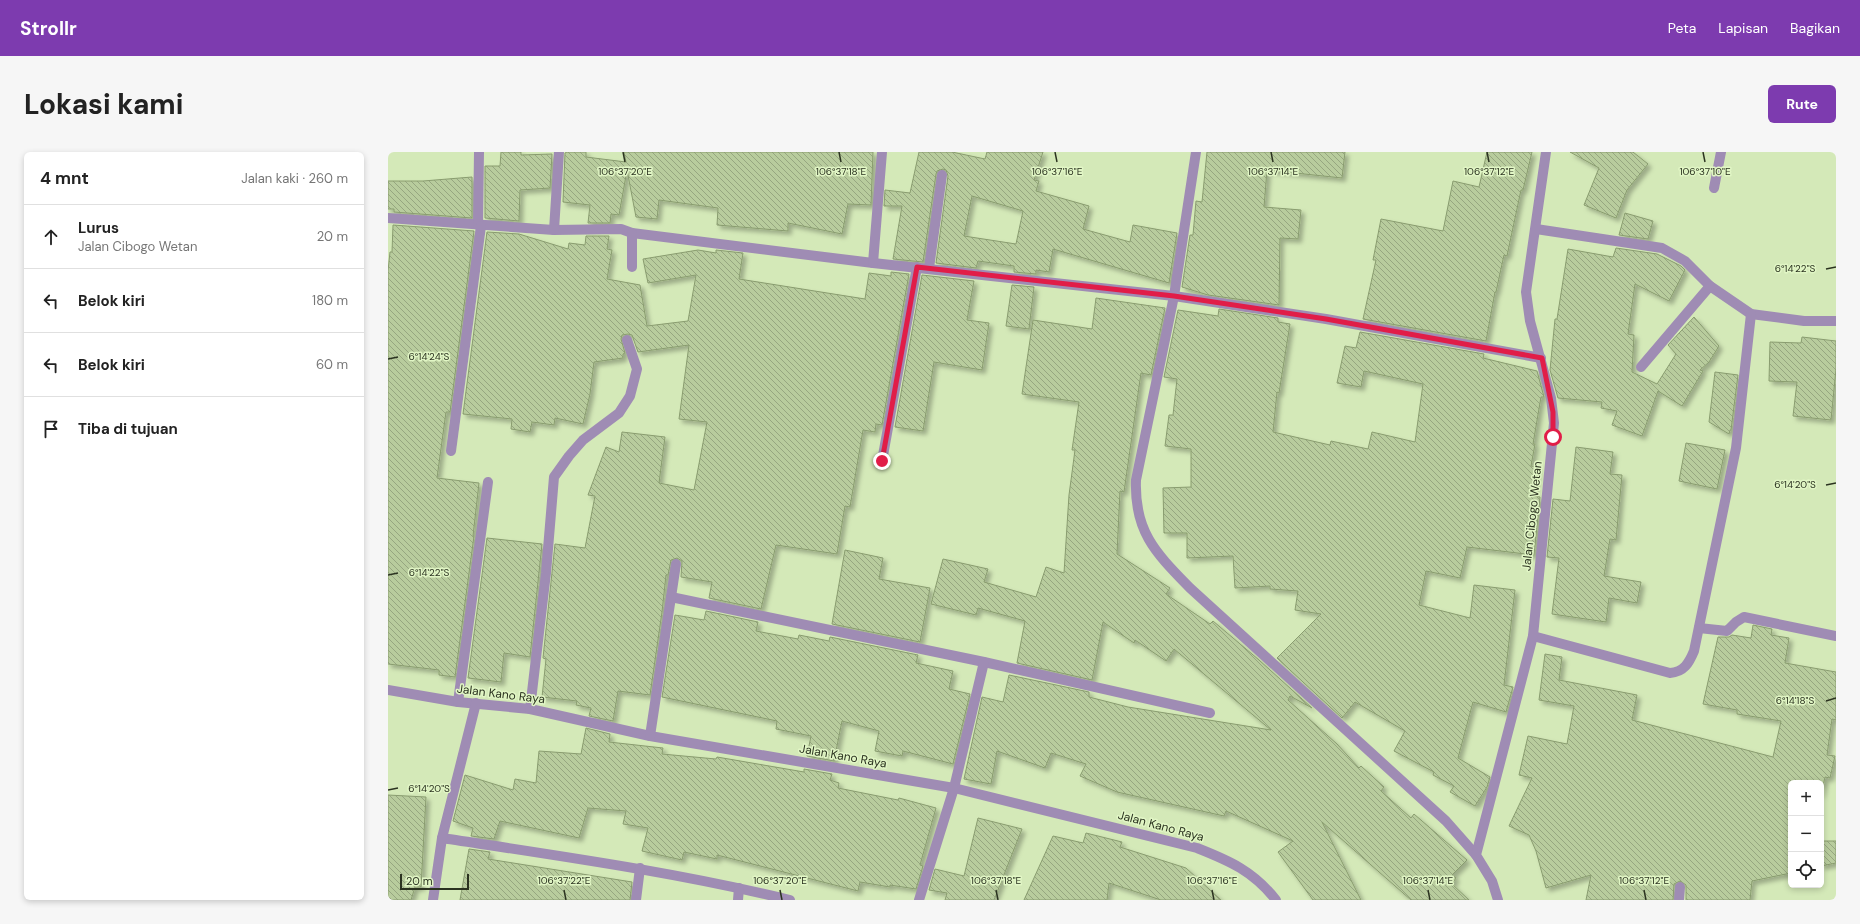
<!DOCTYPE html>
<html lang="id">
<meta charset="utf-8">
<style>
:root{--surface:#fff;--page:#f6f6f6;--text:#222;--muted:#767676;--line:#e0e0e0;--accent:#7d3baf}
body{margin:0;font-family:"DM Sans",sans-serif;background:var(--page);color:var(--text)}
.controls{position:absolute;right:12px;bottom:12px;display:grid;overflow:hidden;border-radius:6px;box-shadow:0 2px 6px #0003}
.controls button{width:36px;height:36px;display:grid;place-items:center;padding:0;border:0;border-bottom:1px solid var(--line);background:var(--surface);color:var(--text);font:20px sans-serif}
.scale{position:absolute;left:12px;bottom:10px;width:69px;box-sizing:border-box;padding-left:4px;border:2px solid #2b3320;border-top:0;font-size:11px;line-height:14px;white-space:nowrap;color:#2b3320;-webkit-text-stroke:3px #e1f6c5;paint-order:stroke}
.stop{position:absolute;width:12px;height:12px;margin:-9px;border:3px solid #e11d48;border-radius:50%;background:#fff}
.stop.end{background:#e11d48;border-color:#fff;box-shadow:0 1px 4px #0008}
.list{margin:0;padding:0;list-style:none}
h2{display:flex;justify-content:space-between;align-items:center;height:52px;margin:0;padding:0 16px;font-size:17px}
h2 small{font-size:13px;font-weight:400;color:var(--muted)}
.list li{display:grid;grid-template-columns:26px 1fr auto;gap:12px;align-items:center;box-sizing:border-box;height:64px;padding:0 16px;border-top:1px solid var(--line)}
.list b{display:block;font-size:15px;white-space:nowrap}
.list p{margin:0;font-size:13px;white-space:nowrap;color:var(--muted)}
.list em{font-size:13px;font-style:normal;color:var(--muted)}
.icon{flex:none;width:22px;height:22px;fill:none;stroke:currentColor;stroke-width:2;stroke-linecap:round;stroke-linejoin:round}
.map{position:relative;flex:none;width:1448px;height:748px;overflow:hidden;border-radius:6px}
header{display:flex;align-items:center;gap:24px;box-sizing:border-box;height:56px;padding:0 20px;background:var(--accent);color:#fff}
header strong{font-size:19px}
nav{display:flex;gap:22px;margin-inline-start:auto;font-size:14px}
.intro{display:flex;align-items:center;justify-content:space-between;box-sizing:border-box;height:96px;padding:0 24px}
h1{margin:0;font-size:28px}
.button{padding:10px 18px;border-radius:6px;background:var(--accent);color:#fff;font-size:14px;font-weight:700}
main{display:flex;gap:24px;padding:0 24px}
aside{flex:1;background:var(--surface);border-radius:6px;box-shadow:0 2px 6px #0003}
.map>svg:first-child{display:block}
.building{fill:url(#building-back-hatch);stroke:#899c6f;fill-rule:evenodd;filter:url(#shadow)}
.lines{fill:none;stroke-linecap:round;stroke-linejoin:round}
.minor{stroke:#9f8cb4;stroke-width:10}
.tertiary{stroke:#9f8cb4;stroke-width:10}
.route{stroke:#e11d48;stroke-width:5}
.ticks{fill:none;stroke:#2b3320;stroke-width:1.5}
.labels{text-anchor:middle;stroke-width:3;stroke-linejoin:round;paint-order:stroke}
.street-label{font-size:12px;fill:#2b3320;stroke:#e1f6c5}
.ticks-label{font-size:10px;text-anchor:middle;fill:#2b3320;stroke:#e1f6c5;stroke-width:3;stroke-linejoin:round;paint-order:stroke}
</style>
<header>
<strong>Strollr</strong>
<nav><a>Peta</a><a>Lapisan</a><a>Bagikan</a></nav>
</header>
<div class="intro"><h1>Lokasi kami</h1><a class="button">Rute</a></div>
<main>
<aside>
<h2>4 mnt<small>Jalan kaki · 260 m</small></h2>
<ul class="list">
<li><svg class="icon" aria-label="ahead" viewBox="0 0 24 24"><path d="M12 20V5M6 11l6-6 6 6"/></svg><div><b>Lurus</b><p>Jalan Cibogo Wetan</p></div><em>20 m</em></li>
<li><svg class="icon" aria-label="left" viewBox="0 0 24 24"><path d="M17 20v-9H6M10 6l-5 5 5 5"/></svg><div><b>Belok kiri</b></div><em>180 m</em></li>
<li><svg class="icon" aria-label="left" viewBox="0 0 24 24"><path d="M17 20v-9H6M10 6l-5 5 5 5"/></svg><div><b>Belok kiri</b></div><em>60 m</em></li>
<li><svg class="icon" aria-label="arrive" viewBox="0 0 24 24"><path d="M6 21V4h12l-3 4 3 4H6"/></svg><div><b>Tiba di tujuan</b></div></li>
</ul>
</aside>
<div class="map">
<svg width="1448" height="748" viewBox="0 0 1448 748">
<defs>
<pattern id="building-back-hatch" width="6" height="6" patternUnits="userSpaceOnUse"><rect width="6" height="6" fill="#b8cc9d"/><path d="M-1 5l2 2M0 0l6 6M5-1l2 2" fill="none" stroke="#96a680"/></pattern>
<filter id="shadow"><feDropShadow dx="3.5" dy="3.5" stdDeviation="2" flood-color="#0004"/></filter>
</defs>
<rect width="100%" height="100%" fill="#d4e9b8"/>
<g class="building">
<path d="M 113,0 L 133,0 L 133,3 L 164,2 L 162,36 L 132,38 L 131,69 L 97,66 L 97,14 L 112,14 Z"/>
<path d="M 179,0 L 198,0 L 198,5 L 238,10 L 236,0 L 485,0 L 483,53 L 460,52 L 454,82 L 400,71 L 400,79 L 329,73 L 330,56 L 271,48 L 269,67 L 248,65 L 239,18 L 231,63 L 223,62 L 222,71 L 200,71 L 202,53 L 175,50 L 177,1 Z"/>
<path d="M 531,0 L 564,0 L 597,7 L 599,0 L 655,0 L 646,28 L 651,29 L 648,39 L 701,54 L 695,77 L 742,90 L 745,73 L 789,81 L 781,131 L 665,97 L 661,120 L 648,118 L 648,122 L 626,120 L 626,114 L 590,109 L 588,116 L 548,111 L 560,24 L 558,18 L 555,17 L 549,19 L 548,22 L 535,110 L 505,107 L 514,54 L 496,54 L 497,38 L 522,41 ZM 584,44 L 635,59 L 628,92 L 576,84 Z"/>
<path d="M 819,0 L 957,0 L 954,26 L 879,18 L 876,55 L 913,58 L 910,87 L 892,86 L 891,153 L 820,143 L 794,135 L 802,83 L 805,83 L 808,49 L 814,50 Z"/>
<path d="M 1099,0 L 1144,0 L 1135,38 L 1133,38 L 1119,104 L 1116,103 L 1108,140 L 1107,140 L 1098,189 L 975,167 L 988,108 L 985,108 L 993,67 L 1055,79 L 1065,29 L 1091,35 Z"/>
<path d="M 1182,0 L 1245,0 L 1260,12 L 1239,38 L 1228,66 L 1196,53 L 1211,16 Z"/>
<path d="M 84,25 L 84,66 L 6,60 L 6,57 L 0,57 L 0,29 L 35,29 Z"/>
<path d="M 1237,61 L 1265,69 L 1260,87 L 1231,83 Z"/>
<path d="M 5,73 L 86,79 L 62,260 L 58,260 L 49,326 L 91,331 L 85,384 L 86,384 L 67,525 L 51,523 L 51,518 L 0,512 L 0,119 L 2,100 L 4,100 Z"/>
<path d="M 99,80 L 131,82 L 180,97 L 181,91 L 197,93 L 198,84 L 221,84 L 219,97 L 224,98 L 219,127 L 252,133 L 259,174 L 300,169 L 308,123 L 260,131 L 255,107 L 310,98 L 328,101 L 328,98 L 355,101 L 351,127 L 477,147 L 481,121 L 503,124 L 503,120 L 521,122 L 494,273 L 488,272 L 487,280 L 475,278 L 462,355 L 457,354 L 449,402 L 388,393 L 373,457 L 321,446 L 324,430 L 293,425 L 294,409 L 289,406 L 283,408 L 280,423 L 278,423 L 274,460 L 262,543 L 230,539 L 225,569 L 201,564 L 203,556 L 188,553 L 189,549 L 154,545 L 158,507 L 155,506 L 167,392 L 197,396 L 207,344 L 200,343 L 218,295 L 231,300 L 234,280 L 277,285 L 271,331 L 306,338 L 319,270 L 291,267 L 301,193 L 250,200 L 244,183 L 240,182 L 234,183 L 233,187 L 237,201 L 235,202 L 235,206 L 206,210 L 202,242 L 195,272 L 167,266 L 166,273 L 144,270 L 142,280 L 123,277 L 124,267 L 75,262 Z"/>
<path d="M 1228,96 L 1269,102 L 1293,114 L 1297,118 L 1281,149 L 1247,132 L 1240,182 L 1246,183 L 1244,220 L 1269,232 L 1288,202 L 1280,193 L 1306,165 L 1331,194 L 1321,210 L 1312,218 L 1315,219 L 1294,254 L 1270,239 L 1254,284 L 1224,273 L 1229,259 L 1213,256 L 1214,250 L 1170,246 L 1162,218 L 1167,167 L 1169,167 L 1180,97 L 1225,105 Z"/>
<path d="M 534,123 L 586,129 L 579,168 L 601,171 L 594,218 L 546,210 L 535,279 L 507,275 Z"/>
<path d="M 624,133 L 646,135 L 641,177 L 618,174 Z"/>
<path d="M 708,146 L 777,156 L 763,223 L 753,221 L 736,340 L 732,339 L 729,402 L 782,436 L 778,442 L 822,472 L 825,469 L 871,508 L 924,556 L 902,544 L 900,548 L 949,592 L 971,616 L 973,614 L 996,635 L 993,639 L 1023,666 L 1026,662 L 1079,708 L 1064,723 L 1068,726 L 1064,732 L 1081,748 L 1023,748 L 934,670 L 973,748 L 925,748 L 890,700 L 905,689 L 838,659 L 836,664 L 729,640 L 692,624 L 698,612 L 663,601 L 657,616 L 609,599 L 603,632 L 576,627 L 594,545 L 615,550 L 621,523 L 701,540 L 701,545 L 740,555 L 883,578 L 786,497 L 778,509 L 747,488 L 746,491 L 715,470 L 704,528 L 629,511 L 637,469 L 590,456 L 588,463 L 543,452 L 555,407 L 600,417 L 596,430 L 648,445 L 658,415 L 676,421 L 681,343 L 687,298 L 684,298 L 691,250 L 634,242 L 645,168 L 704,177 Z"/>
<path d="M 831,157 L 890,166 L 890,170 L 902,172 L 891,241 L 889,240 L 885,280 L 942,293 L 943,289 L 980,297 L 984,280 L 1027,290 L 1035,232 L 976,219 L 973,235 L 949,231 L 957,194 L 968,196 L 972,180 L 1096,202 L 1095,206 L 1149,219 L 1156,245 L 1153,245 L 1145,292 L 1147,292 L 1143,314 L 1149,315 L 1145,344 L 1152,345 L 1146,403 L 1079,395 L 1072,426 L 1038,419 L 1031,453 L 1082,466 L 1086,433 L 1127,438 L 1116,533 L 1125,535 L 1118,560 L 1085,550 L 1070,606 L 1102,625 L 1099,635 L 1087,654 L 1062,640 L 1066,634 L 1045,623 L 1046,620 L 1006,599 L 1017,579 L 967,550 L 954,566 L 889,506 L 933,462 L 907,458 L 910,439 L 882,437 L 882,434 L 847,436 L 845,404 L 799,406 L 799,381 L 776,381 L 775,336 L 803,335 L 803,297 L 777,294 L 781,263 L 785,263 L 789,227 L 776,225 L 790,158 L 830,164 Z"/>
<path d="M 1414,185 L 1448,189 L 1448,217 L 1443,268 L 1405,264 L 1409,230 L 1381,229 L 1382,190 L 1413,191 Z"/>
<path d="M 1327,220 L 1350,223 L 1343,278 L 1342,278 L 1341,282 L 1321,270 Z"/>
<path d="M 1298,291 L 1337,298 L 1329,337 L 1291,329 Z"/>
<path d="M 1188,295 L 1225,300 L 1222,322 L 1234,323 L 1228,388 L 1222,387 L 1216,424 L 1253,430 L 1249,451 L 1221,446 L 1218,470 L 1164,462 L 1171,406 L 1159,405 L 1165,347 L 1182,349 Z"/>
<path d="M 99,386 L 154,392 L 142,505 L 116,501 L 113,530 L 80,526 Z"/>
<path d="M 457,398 L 495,406 L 491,427 L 542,436 L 532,490 L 444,472 Z"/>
<path d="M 318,459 L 370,470 L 368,479 L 410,487 L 411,483 L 441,489 L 442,485 L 530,503 L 528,511 L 565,519 L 561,537 L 582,542 L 565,612 L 515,599 L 514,604 L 487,599 L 491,579 L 454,569 L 446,609 L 419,604 L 423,584 L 388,577 L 389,569 L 274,545 L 287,463 L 316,468 Z"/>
<path d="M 1365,473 L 1384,477 L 1383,483 L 1401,486 L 1397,511 L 1448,520 L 1448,568 L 1444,567 L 1439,603 L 1447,604 L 1442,626 L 1437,625 L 1433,643 L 1433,631 L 1403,631 L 1403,721 L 1364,729 L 1362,748 L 1298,748 L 1298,733 L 1292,729 L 1286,732 L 1285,748 L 1198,748 L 1203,723 L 1158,736 L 1148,699 L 1141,683 L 1121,674 L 1144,626 L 1131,623 L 1140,584 L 1179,592 L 1186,554 L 1151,548 L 1157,502 L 1174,505 L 1171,528 L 1249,543 L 1244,568 L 1385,605 L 1393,569 L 1349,562 L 1349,558 L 1315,552 L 1330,485 L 1341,485 L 1344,483 L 1363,486 Z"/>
<path d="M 198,576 L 222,582 L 221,590 L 275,596 L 274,602 L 328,607 L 329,605 L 416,620 L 416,617 L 444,622 L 442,628 L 451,631 L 450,636 L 510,648 L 511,646 L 548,656 L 532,713 L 535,714 L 528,737 L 502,733 L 502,735 L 472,730 L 470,739 L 329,703 L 329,707 L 296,700 L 294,708 L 254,699 L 260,676 L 235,672 L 238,659 L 200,656 L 191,686 L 112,669 L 106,687 L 83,684 L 85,676 L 65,669 L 77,623 L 125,638 L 127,627 L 148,631 L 151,599 L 193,602 Z"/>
<path d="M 0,643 L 38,645 L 33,735 L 27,735 L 23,748 L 0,748 Z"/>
<path d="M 590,666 L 634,677 L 606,748 L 557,748 L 559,741 L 541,738 L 547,717 L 576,724 Z"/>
<path d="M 698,681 L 734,690 L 732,695 L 798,716 L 833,748 L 773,748 L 721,731 L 719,748 L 636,748 L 665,684 L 695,691 Z"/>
<path d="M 1433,689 L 1448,689 L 1448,711 L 1433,714 Z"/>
<path d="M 81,697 L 102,700 L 100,707 L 244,730 L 242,748 L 72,748 Z"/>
</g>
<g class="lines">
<g class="minor">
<path d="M 808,0 L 786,144 L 748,328 C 746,380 768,401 802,436 L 1058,669 L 1088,703"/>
<path d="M 1326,36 L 1333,0"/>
<path d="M 0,66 L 166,78 L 233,77 L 244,81 L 485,111 L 786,144 L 938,167 L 1153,206"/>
<path d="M 90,73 L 91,0"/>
<path d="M 1148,77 L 1274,96 L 1297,109 L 1322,134 L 1363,162 L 1416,169 L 1448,169"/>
<path d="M 166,78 L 171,0"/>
<path d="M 485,111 L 494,0"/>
<path d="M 244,115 L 244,81"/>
<path d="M 541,116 L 554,23"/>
<path d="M 1253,215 L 1322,134"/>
<path d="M 63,299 L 93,74"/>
<path d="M 494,309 L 529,115"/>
<path d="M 283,445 L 596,510 L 822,561"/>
<path d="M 1311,476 L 1339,479 L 1348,470 L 1356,465 L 1448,484"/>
<path d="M 1145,484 L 1282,521 C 1296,520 1301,511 1306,499 L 1348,296 L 1363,162"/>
<path d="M 0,538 L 70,550 L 142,557 L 262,584 L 566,636 L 809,696 C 842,709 865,719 888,748"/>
<path d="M 70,550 L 100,330"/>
<path d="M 142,557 L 158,421 L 166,325 L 181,304 L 195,288 L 231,261 L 242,244 L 249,217 L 239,188"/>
<path d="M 262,584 L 288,412"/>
<path d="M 54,686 C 171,704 287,720 402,748"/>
<path d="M 45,748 L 54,686 L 88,551"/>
<path d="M 248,748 L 252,716"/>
<path d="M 350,748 L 351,736"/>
<path d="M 531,748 L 566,636 L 596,510"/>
<path d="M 1291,748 L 1292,735"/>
</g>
<path class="tertiary" d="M 1110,748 L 1104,729 L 1088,703 L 1145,484 L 1166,271 L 1163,246 L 1142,169 L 1138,140 L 1158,0"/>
</g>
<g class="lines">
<path class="route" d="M 494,309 L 529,115 L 786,144 L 938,167 L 1154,206 L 1165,260 L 1165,285"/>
</g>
<path class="ticks" d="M 235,0 L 237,10M 451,0 L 453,10M 667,0 L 669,10M 883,0 L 885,10M 1099,0 L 1101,10M 1315,0 L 1317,10M 1438,117 L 1448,115M 0,207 L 10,205M 1438,333 L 1448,331M 0,423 L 10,421M 1438,549 L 1448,546M 0,638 L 10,636M 176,738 L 178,748M 392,738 L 394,748M 608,738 L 610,748M 824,738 L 826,748M 1040,738 L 1042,748M 1256,738 L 1258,748"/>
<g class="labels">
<g class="street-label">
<text transform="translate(1144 364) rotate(-84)" y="4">Jalan Cibogo Wetan</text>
<text transform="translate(113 542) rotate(7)" y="4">Jalan Kano Raya</text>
<text transform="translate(455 604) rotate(10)" y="4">Jalan Kano Raya</text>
<text transform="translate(773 674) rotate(15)" y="4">Jalan Kano Raya</text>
</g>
</g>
<g class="ticks-label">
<text x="237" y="23">106°37'20"E</text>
<text x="453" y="23">106°37'18"E</text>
<text x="669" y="23">106°37'16"E</text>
<text x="885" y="23">106°37'14"E</text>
<text x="1101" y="23">106°37'12"E</text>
<text x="1317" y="23">106°37'10"E</text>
<text x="1407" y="120">6°14'22"S</text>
<text x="41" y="208">6°14'24"S</text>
<text x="1407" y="336">6°14'20"S</text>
<text x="41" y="424">6°14'22"S</text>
<text x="1407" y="552">6°14'18"S</text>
<text x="41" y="640">6°14'20"S</text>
<text x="176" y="732">106°37'22"E</text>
<text x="392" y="732">106°37'20"E</text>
<text x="608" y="732">106°37'18"E</text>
<text x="824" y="732">106°37'16"E</text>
<text x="1040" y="732">106°37'14"E</text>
<text x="1256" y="732">106°37'12"E</text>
</g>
</svg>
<div class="controls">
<button>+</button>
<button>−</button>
<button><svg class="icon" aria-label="locate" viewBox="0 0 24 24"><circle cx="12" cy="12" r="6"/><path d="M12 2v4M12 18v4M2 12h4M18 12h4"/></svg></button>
</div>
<div class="scale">20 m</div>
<div class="stop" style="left:1165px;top:285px"></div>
<div class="stop end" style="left:494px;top:309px"></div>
</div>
</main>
